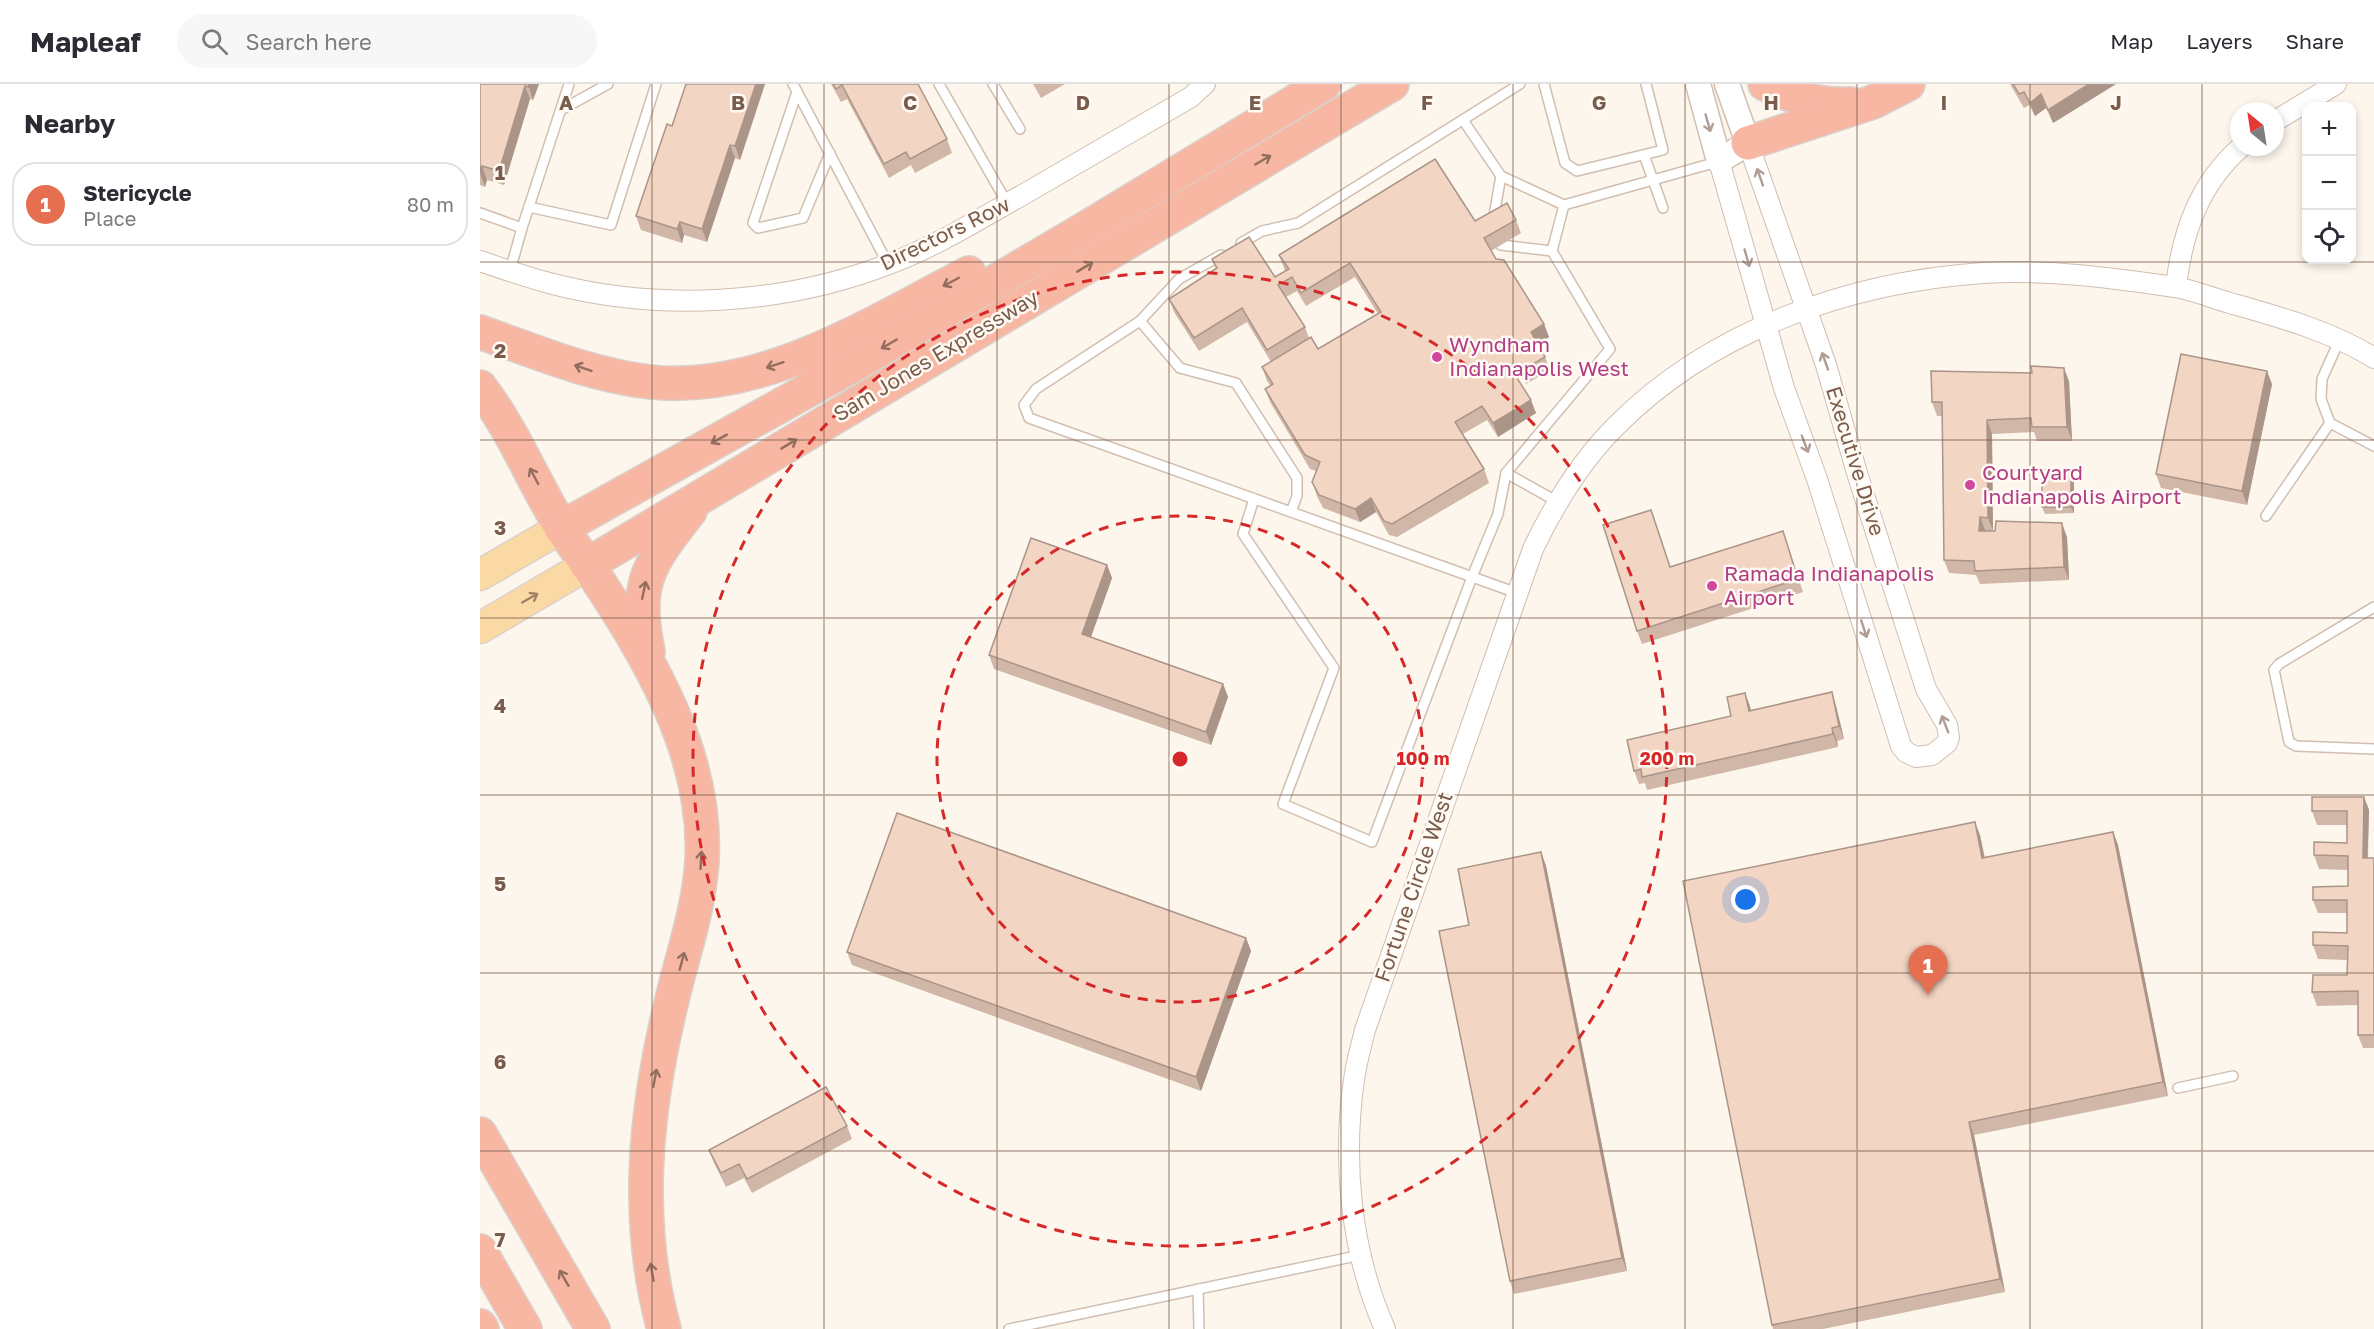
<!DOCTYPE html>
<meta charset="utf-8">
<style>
:root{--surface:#fff;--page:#f7f7f7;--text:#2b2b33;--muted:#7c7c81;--line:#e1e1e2;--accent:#e76f51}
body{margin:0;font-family:"Golos Text",sans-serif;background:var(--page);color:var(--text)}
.controls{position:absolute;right:18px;top:18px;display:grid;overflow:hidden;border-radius:12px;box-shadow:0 3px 9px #0003}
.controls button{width:54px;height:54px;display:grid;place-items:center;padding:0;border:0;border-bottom:2px solid var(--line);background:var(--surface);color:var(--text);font:30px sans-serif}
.compass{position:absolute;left:1750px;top:18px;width:54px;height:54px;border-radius:50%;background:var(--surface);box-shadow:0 3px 9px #0003;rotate:330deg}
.you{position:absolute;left:1266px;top:816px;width:21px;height:21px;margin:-15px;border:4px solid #fff;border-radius:50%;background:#1a73e8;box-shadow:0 0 0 9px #1a73e833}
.badge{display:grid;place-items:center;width:39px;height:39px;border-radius:50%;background:var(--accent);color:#fff;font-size:20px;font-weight:700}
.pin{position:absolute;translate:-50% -50px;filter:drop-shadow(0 2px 3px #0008)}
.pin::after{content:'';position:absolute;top:32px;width:21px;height:18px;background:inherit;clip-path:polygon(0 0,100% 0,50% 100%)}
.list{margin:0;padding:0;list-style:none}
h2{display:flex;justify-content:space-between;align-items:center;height:78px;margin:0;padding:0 24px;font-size:26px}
h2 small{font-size:20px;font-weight:400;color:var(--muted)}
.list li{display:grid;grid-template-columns:39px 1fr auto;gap:18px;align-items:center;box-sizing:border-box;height:84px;margin:0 12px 12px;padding:0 12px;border:2px solid var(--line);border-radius:24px}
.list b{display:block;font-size:22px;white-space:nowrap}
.list p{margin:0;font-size:20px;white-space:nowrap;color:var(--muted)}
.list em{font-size:20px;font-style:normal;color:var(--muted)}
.icon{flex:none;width:33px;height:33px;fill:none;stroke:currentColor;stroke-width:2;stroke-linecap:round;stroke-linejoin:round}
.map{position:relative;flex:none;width:1894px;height:1245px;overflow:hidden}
header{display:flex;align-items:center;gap:36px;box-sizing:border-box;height:84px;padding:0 30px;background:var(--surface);border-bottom:2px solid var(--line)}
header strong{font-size:28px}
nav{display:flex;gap:33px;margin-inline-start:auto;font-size:21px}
.search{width:420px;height:54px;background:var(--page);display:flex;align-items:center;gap:15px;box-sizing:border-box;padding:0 21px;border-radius:33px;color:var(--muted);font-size:22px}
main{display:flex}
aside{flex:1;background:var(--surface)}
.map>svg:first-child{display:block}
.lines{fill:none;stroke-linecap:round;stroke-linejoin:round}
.service-casing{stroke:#d1beb0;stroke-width:12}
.minor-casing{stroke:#d1beb0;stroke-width:22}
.tertiary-casing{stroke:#d1beb0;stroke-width:27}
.primary-casing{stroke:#dad1cd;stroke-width:33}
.motorway-casing{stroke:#dad1cd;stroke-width:36}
.service{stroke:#fff;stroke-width:9}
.minor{stroke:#fff;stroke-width:20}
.tertiary{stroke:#fff;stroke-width:24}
.primary{stroke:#fbd9a5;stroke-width:30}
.motorway{stroke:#f7b7a3;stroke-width:33}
.wall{fill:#d1b7a8;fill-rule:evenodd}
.shaded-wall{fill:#aa9588}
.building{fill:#f3d5c3;stroke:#aa9588;stroke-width:1.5}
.oneway{stroke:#af9d94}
.oneway2{stroke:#936e5e}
.oneway3{stroke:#a18267}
.grid{fill:none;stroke:#7a5c4d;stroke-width:1.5;stroke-opacity:0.55}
.ring{fill:none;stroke:#d62828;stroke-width:3;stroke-dasharray:10 8}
.hotel-dot{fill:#d1479c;stroke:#fffaf3;stroke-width:2}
.labels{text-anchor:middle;stroke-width:5;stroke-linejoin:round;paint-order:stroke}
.street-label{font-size:21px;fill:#7a5c4d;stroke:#fffaf3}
.hotel-label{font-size:21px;fill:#b23c85;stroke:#fffaf3;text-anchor:start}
.grid-label{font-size:20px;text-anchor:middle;font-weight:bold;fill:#7a5c4d;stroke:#fffaf3;stroke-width:5;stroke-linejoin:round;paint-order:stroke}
.centre{fill:#d62828;stroke:#fffaf3;stroke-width:3}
.ring-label{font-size:18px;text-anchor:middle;font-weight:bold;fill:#d62828;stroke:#fffaf3;stroke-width:5;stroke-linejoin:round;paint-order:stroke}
</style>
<header>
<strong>Mapleaf</strong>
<div class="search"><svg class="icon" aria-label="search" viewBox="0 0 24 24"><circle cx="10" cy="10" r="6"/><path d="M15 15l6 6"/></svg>Search here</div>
<nav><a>Map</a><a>Layers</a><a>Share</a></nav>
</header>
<main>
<aside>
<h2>Nearby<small></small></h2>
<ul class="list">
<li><span class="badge">1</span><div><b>Stericycle</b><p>Place</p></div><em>80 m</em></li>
</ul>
</aside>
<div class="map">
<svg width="1894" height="1245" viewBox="0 0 1894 1245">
<rect width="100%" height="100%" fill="#fdf6ec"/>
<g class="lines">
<defs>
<g id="service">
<path d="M 313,0 L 408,180"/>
<path d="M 459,0 L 527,119"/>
<path d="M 513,0 L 540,45"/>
<path d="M 1064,0 L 1085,79 L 1097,87 L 1183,66 L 1166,0"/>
<path d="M 317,8 L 273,139 L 278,144 L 323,134 L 350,69"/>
<path d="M 81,26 L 128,0"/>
<path d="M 1164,71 L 1183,124"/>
<path d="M 1084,121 L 1237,78"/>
<path d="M 49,123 L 131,141 L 176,0"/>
<path d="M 0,129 L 42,144 L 30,187"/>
<path d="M 1013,137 L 1021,92"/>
<path d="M 42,144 L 89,0"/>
<path d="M 1016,153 L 1021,161 L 1072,167"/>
<path d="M 761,159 L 782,147 L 818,139 L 1040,0"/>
<path d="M 660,237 L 699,195 L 741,171"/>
<path d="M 1859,257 L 1842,295 L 1841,315 L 1850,339 L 1894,362"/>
<path d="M 1026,389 L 1078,418"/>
<path d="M 774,415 L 763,450 L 854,584 L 803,720 L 892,758 L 992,493 L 1018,430 L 1026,389 L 1130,265 L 1072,167 L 1084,121 L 1021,92 L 983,36"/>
<path d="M 811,428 L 817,412 L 817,394 L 756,299 L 700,284 L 660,237 L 556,305 L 544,321 L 549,334 L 1037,509"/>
<path d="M 1786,432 L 1850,339"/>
<path d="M 1894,523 L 1799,580 L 1794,586 L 1809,658 L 1816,662 L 1894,665"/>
<path d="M 1698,1004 L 1753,992"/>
<path d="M 718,1205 L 719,1245"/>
<path d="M 529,1245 L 881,1171"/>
</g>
<g id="minor">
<path d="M 1795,37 L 1856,0"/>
<path d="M 1239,77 L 1304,304 L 1337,395 L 1421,662 L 1426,668 L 1436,673 L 1452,671 L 1467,659 L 1469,653 L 1467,641 L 1446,605 L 1377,389 L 1346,281 L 1268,59"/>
<path d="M 0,177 C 23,185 46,193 69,199 C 179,228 303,221 409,180 C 457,162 501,134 546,109 C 601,77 656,45 711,13 L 725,0"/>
<path d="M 1696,203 C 1702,149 1719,100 1761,63"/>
<path d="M 905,1245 C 871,1168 862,1079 874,996 C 876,979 881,963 885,946 L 1053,465 C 1074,421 1101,377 1136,342 C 1231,246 1370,198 1503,189 C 1567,185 1632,194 1695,203 C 1713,206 1732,214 1750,219 C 1799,233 1851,247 1894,274"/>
</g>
<path id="tertiary" d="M 1218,0 L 1239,77 L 1268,59 L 1247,0"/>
<g id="primary">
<path d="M 0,491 L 81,444"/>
<path d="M 0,544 L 107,481"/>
</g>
<g id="motorway">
<path d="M 1285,0 C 1311,13 1341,22 1371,20"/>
<path d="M 1268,59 L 1393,18 L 1428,0"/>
<path d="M 0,248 C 56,268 111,291 170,298 C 283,310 394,238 489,189"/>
<path d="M 0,303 C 33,346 53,397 81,443 C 89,456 99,468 107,480 C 166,568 228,668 222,777 C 219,826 202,872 191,920 C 165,1027 154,1137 184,1245"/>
<path d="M 81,444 L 382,276 L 603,146 L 844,0"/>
<path d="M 107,481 L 912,0"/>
<path d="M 168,568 C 154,498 168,481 210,427"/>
<path d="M 0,1050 L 113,1245"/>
<path d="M 0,1167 L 45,1245"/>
<path d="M 0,1242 L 2,1245"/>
</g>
</defs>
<use href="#service" class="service-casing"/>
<use href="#minor" class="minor-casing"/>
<use href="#tertiary" class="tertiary-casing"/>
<use href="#primary" class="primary-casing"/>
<use href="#motorway" class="motorway-casing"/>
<use href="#service" class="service"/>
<use href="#minor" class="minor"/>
<use href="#tertiary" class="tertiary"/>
<use href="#primary" class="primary"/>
<use href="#motorway" class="motorway"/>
</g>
<g class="wall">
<path d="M 0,0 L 59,0 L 53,16 L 50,15 L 24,101 L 7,96 L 5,103 L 0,101 Z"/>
<path d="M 206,0 L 285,0 L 260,76 L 255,74 L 227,158 L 204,151 L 202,159 L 161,146 L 156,132 L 192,42 Z"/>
<path d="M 351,0 L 438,0 L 467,55 L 472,69 L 435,89 L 431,81 L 409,94 L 367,15 L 361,18 Z"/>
<path d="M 553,0 L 585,0 L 561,14 Z"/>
<path d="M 1530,0 L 1636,0 L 1573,39 L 1566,24 L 1555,32 L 1549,21 L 1544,24 Z"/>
<path d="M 1036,136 L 1041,149 L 1011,167 L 1016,175 L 1064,240 L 1069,253 L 1058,260 L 1065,273 L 1070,286 L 1046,300 L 1042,293 L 1037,295 L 1056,329 L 1018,353 L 1007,336 L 983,350 L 1004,385 L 1009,399 L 917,453 L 909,451 L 896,428 L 880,438 L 843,424 L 837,412 L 832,398 L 836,387 L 830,385 L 790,318 L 785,305 L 790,301 L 787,297 L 782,283 L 791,278 L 767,238 L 719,267 L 694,228 L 689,215 L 736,185 L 732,175 L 795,193 L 805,187 L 799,171 L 995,137 ZM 875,193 L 898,230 L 838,265 L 829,254 L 825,243 L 806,213 L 817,207 L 826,222 Z"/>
<path d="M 1589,297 L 1592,357 L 1557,357 L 1554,348 L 1512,350 L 1513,447 L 1587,453 L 1589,496 L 1500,500 L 1496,491 L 1469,489 L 1464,476 L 1462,332 L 1457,332 L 1452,318 Z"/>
<path d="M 1792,300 L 1767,421 L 1681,404 L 1676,390 Z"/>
<path d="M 1591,386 L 1594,393 L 1594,429 L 1565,430 L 1562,423 Z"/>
<path d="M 1176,439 L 1190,483 L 1303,447 L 1323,508 L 1162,560 L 1157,547 Z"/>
<path d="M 627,481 L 632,494 L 611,553 L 743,600 L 748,613 L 731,661 L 514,585 L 509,571 Z"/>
<path d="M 1270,622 L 1270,626 L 1356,622 L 1364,655 L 1357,657 L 1358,663 L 1167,706 L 1165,699 L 1159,700 L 1154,687 Z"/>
<path d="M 1884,713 L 1889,726 L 1888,774 L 1894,774 L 1894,964 L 1883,964 L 1878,951 L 1878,921 L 1837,922 L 1832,908 L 1867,891 L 1867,876 L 1838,875 L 1833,861 L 1867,849 L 1867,829 L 1838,829 L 1833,816 L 1868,802 L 1868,786 L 1839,785 L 1834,771 L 1867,759 L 1867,741 L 1837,741 L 1832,727 Z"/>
<path d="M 1633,748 L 1638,761 L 1688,1012 L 1494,1051 L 1525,1208 L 1343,1245 L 1293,1245 L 1292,1241 L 1500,751 L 1505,774 Z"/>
<path d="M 1061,768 L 1066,782 L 1147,1187 L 1034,1210 L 1030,1197 L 989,841 Z"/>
<path d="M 766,854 L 771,867 L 721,1007 L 372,881 L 367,868 Z"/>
<path d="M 367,1042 L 372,1055 L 272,1109 L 264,1094 L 246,1103 L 234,1079 L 229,1066 Z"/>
</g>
<g class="shaded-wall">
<path d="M 49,0 L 59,0 L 53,16 L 49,3 Z"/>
<path d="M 276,0 L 285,0 L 260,76 L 255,62 Z"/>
<path d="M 1609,0 L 1636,0 L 1573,39 L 1568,26 Z"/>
<path d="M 45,2 L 50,15 L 24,101 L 19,87 Z"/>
<path d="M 1561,10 L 1566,24 L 1555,32 L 1550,19 Z"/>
<path d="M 250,61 L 255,74 L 227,158 L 222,145 Z"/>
<path d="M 2,82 L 7,96 L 5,103 L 0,89 Z"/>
<path d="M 200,138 L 204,151 L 202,159 L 197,145 Z"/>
<path d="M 1064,240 L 1069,253 L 1056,262 L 1051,248 Z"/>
<path d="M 1584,284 L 1589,297 L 1592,357 L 1587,343 Z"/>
<path d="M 1787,287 L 1792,300 L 1767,421 L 1762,407 Z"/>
<path d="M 1051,316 L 1056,329 L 1018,353 L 1013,339 Z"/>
<path d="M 1507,336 L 1512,350 L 1513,447 L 1508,434 Z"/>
<path d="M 1591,386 L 1594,393 L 1594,429 L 1591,423 Z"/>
<path d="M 891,414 L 896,428 L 880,438 L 875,425 Z"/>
<path d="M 1500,433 L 1505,446 L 1504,460 L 1499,447 Z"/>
<path d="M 1582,439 L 1587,453 L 1589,496 L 1584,483 Z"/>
<path d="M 627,481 L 632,494 L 607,564 L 602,550 Z"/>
<path d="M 743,600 L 748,613 L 731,661 L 726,648 Z"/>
<path d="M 1352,608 L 1356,622 L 1364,655 L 1359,642 Z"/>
<path d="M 1265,609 L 1270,622 L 1274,640 L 1269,627 Z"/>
<path d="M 1352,644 L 1357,657 L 1358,663 L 1353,650 Z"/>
<path d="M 1884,713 L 1889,726 L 1887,787 L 1883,774 Z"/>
<path d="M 1495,738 L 1500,751 L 1507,787 L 1502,774 Z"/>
<path d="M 1633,748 L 1638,761 L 1688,1012 L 1683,998 Z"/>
<path d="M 1061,768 L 1066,782 L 1147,1187 L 1142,1174 Z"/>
<path d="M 766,854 L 771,867 L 721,1007 L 716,993 Z"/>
<path d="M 1489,1038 L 1494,1051 L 1525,1208 L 1520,1195 Z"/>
</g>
<g class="building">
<path d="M 0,0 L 49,0 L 49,3 L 45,2 L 19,87 L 2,82 L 0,89 Z"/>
<path d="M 206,0 L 276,0 L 255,62 L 250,61 L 222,145 L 200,138 L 197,145 L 156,132 L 187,40 L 192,42 Z"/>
<path d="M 353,0 L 438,0 L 467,55 L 430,75 L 426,68 L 404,80 L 362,1 L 356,5 Z"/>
<path d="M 1533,0 L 1609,0 L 1568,26 L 1561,10 L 1550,19 L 1544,8 L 1539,10 Z"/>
<path d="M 955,75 L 995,137 L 1027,119 L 1036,136 L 1004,154 L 1016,175 L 1024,176 L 1064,240 L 1051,248 L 1065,273 L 1041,287 L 1037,279 L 1030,283 L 1051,316 L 1013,339 L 1002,322 L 975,338 L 1004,385 L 912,440 L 904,437 L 891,414 L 875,425 L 839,411 L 832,398 L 840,378 L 825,371 L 785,305 L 793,300 L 782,283 L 831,253 L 838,265 L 901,228 L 870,179 L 821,209 L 812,193 L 798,201 L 825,243 L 787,266 L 762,224 L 714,254 L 689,215 L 737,184 L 732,175 L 769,153 L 795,193 L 809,185 L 799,171 Z"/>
<path d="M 1701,270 L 1787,287 L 1762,407 L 1676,390 Z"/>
<path d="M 1551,282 L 1584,284 L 1587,343 L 1552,343 L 1551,334 L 1507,336 L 1508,434 L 1500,433 L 1499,447 L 1515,447 L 1516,437 L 1582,439 L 1584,483 L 1495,487 L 1494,477 L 1464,476 L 1462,318 L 1452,318 L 1451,287 L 1552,289 Z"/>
<rect x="1562" y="386" width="29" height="37"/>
<path d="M 1171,426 L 1190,483 L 1303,447 L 1318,495 L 1157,547 L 1123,441 Z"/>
<path d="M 551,454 L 627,481 L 602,550 L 743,600 L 726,648 L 509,571 Z"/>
<path d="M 1352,608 L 1359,642 L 1352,644 L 1353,650 L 1162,693 L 1161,685 L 1154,687 L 1147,656 L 1251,632 L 1247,613 L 1265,609 L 1269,627 Z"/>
<path d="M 1832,713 L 1884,713 L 1883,774 L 1894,774 L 1894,951 L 1878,951 L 1878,907 L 1832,908 L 1833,891 L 1867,891 L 1868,862 L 1833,861 L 1833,848 L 1867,849 L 1867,816 L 1833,816 L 1833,803 L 1868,802 L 1868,772 L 1834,771 L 1834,758 L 1867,759 L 1867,727 L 1832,727 Z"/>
<path d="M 417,729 L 766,854 L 716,993 L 367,868 Z"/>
<path d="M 1495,738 L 1502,774 L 1633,748 L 1683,998 L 1489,1038 L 1520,1195 L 1292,1241 L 1203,797 Z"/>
<path d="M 1061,768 L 1142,1174 L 1030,1197 L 959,847 L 989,841 L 978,785 Z"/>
<path d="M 346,1003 L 367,1042 L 267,1095 L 259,1080 L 241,1089 L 229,1066 Z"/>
</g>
<defs><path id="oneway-shaft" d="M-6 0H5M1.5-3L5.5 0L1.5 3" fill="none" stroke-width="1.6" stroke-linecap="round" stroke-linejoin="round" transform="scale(1.5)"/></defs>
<g class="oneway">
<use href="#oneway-shaft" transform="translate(1228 39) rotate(74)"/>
<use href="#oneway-shaft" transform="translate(1280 93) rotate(-109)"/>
<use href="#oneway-shaft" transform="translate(1267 174) rotate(74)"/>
<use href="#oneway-shaft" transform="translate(1345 277) rotate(-109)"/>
<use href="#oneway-shaft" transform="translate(1325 360) rotate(69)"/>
<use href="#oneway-shaft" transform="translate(1384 545) rotate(72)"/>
<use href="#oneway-shaft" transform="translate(1465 640) rotate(-111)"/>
</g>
<g class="oneway2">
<use href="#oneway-shaft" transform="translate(783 76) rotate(-30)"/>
<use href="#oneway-shaft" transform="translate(605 183) rotate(-31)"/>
<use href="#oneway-shaft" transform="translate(471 198) rotate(152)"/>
<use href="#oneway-shaft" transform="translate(409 260) rotate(150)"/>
<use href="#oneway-shaft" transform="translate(295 281) rotate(162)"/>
<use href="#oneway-shaft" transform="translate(103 284) rotate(-161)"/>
<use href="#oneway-shaft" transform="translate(239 355) rotate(151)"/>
<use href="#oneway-shaft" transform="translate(309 360) rotate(-31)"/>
<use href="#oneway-shaft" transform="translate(54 392) rotate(-118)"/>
<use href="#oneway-shaft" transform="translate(164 506) rotate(-78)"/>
<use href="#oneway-shaft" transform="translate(221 776) rotate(-87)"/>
<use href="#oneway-shaft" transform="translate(202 877) rotate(-75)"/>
<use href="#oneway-shaft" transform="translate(175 994) rotate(-79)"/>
<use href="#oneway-shaft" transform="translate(172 1188) rotate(-100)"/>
<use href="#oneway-shaft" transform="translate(84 1194) rotate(-120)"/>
</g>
<use class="oneway3" href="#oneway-shaft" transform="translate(50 514) rotate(-30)"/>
<path class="grid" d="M 172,0 L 172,1245M 344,0 L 344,1245M 517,0 L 517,1245M 689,0 L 689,1245M 861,0 L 861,1245M 1033,0 L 1033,1245M 1205,0 L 1205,1245M 1377,0 L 1377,1245M 1550,0 L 1550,1245M 1722,0 L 1722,1245M 0,178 L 1894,178M 0,356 L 1894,356M 0,534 L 1894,534M 0,711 L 1894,711M 0,889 L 1894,889M 0,1067 L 1894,1067"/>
<g class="ring">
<circle cx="700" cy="675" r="243"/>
<circle cx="700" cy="675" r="487"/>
</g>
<g class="hotel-dot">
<circle cx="957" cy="273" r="6"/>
<circle cx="1490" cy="401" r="6"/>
<circle cx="1232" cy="502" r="6"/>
</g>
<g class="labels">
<g class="street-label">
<text transform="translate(465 150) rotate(-26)" y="7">Directors Row</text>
<text transform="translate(456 272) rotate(-31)" y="7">Sam Jones Expressway</text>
<text transform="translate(1375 377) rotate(73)" y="7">Executive Drive</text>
<text transform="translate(934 803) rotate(-71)" y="7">Fortune Circle West</text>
</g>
<g class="hotel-label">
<text x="969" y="268">Wyndham<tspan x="969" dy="24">Indianapolis West</tspan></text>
<text x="1502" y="396">Courtyard<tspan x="1502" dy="24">Indianapolis Airport</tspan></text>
<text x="1244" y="497">Ramada Indianapolis<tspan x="1244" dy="24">Airport</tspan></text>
</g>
</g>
<g class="grid-label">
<text x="86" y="26">A</text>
<text x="258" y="26">B</text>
<text x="430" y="26">C</text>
<text x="603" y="26">D</text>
<text x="775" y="26">E</text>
<text x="947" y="26">F</text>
<text x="1119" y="26">G</text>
<text x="1291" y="26">H</text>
<text x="1464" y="26">I</text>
<text x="1636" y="26">J</text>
<text x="20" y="96">1</text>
<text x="20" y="274">2</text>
<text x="20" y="451">3</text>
<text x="20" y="629">4</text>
<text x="20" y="807">5</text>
<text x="20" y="985">6</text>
<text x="20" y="1163">7</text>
</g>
<circle cx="700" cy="675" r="9" class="centre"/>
<g class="ring-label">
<text x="943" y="681">100 m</text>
<text x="1187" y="681">200 m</text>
</g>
</svg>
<div class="controls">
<button>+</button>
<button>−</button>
<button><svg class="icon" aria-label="locate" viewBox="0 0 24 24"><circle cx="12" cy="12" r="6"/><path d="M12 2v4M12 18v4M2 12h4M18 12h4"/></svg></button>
</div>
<svg class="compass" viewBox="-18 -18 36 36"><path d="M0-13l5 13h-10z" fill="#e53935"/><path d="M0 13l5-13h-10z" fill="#7c7c81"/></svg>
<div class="you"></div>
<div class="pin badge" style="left:1448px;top:911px">1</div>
</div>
</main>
